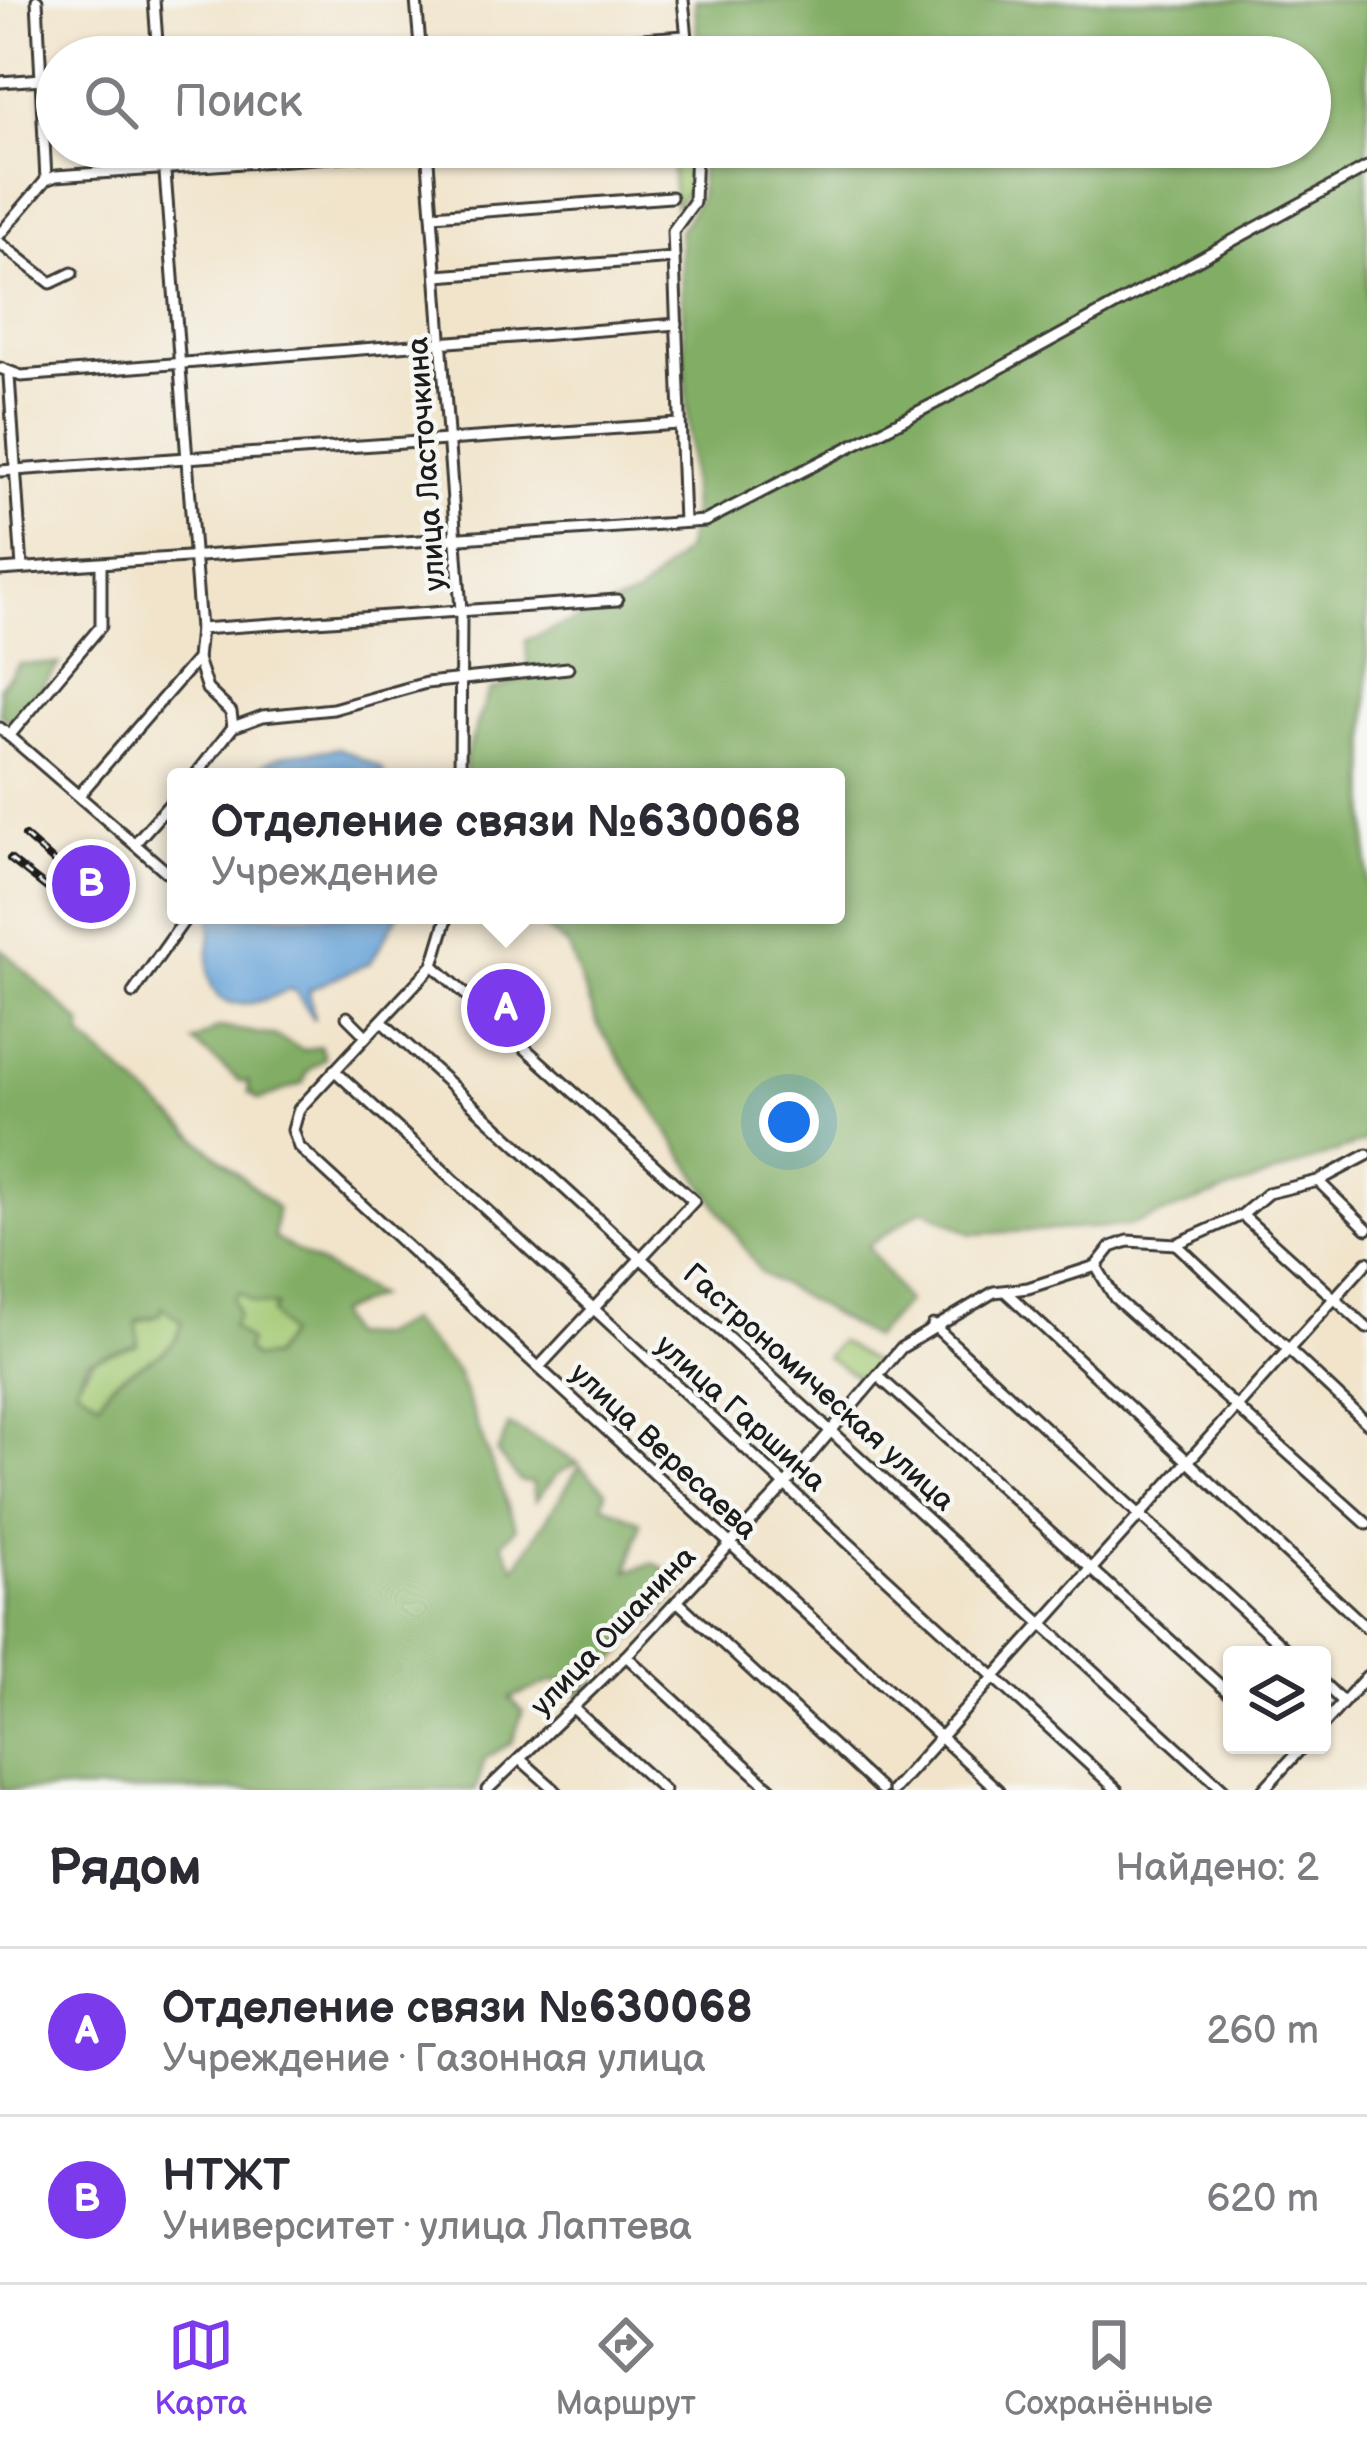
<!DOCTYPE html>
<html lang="ru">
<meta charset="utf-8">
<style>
:root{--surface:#fff;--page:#f2f2f3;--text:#2b2b33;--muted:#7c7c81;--line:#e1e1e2;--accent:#7c3aed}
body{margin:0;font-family:"Balsamiq Sans",sans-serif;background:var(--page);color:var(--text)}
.controls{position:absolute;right:36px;bottom:36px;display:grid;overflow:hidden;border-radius:12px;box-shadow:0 3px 9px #0004}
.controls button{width:108px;height:108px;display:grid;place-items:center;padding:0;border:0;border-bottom:3px solid var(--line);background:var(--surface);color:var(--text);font:60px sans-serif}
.you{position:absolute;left:789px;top:1122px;width:42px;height:42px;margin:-30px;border:9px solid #fff;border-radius:50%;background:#1a73e8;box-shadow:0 0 0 18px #1a73e833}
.badge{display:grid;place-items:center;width:78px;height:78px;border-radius:50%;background:var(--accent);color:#fff;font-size:39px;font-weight:700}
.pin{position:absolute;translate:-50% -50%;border:6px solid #fff;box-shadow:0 3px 12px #0006}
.popup{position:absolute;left:167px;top:768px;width:678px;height:156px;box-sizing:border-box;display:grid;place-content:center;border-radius:12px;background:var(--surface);filter:drop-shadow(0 3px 9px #0005);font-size:39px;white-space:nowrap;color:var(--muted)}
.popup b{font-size:45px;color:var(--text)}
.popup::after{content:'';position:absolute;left:50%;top:100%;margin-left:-24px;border:24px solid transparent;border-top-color:var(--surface)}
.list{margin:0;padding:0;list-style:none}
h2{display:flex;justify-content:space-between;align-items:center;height:156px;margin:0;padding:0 48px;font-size:51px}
h2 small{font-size:39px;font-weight:400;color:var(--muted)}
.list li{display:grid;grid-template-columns:78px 1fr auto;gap:36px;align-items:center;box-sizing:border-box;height:168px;padding:0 48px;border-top:3px solid var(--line)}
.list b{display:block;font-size:45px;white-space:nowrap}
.list p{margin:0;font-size:39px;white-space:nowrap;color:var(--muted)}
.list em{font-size:39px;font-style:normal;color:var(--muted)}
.icon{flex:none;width:66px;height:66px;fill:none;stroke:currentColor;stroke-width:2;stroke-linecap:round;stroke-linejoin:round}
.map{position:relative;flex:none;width:1367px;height:1790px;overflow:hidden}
.search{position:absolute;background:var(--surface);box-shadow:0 3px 9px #0004;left:36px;right:36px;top:36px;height:132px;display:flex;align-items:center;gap:30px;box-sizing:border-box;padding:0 42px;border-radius:66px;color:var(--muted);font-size:45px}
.sheet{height:492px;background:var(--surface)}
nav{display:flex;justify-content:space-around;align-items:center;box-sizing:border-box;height:168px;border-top:3px solid var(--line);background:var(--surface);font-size:33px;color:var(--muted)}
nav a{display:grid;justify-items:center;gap:6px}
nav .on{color:var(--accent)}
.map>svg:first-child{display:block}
.green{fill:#a3c973;stroke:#607248;stroke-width:3}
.forest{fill:#82ad65;stroke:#4f6440;stroke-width:3;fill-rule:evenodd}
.water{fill:#69a4d9;stroke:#42607a;stroke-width:3}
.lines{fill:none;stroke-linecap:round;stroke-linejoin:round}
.minor-casing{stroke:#3c3a36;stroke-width:15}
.minor{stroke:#fff;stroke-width:9}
.rail-casing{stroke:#1c1c1c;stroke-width:8}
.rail{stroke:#f6f6f2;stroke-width:3;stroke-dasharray:9;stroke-linecap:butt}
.labels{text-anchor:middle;stroke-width:9;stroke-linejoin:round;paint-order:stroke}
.street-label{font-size:30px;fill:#1c1c1c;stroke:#f6f6f2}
</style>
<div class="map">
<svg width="1367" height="1790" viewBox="0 0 1367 1790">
<rect width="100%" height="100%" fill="#f6f6f2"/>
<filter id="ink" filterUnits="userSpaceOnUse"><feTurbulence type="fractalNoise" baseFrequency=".00833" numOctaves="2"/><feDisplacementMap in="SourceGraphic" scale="24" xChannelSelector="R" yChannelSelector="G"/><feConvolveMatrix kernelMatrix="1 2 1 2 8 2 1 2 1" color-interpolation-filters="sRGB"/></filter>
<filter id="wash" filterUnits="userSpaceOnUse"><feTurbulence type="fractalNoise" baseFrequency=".004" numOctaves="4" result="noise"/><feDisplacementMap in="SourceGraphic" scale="48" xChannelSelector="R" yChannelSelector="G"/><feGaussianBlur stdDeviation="2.7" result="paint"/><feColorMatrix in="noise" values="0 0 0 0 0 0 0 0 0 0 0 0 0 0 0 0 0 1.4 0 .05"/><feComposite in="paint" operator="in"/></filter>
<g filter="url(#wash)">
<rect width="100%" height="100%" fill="#f1e4cb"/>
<g class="green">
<path d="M 691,147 L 687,191 L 675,207 L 671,149 Z"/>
<path d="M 239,1292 L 249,1300 L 277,1306 L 287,1335 L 271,1357 L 254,1358 L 244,1350 L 248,1342 L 232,1325 L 238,1315 L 233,1297 Z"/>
<path d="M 162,1307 L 183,1322 C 175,1367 115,1360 100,1402 L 75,1387 C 93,1359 116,1321 153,1318 Z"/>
<path d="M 839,1341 L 876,1364 L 864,1381 L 826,1357 Z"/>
</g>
<g class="forest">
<path d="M 695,0 L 1367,0 L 1367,1141 L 1128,1226 L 972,1234 L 923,1209 L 868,1246 L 907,1302 L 873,1338 L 761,1273 L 599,1027 L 567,945 L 527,915 L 836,915 L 836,777 L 465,777 L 465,758 L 489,691 L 528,678 L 526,640 L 637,596 L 686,549 L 692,511 L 679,232 L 700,197 L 702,147 L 1310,147 L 1310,57 L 698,57 Z"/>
<path d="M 19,664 L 60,664 L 13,724 L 0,714 L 0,687 Z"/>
<path d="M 0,948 L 82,1024 L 82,1037 L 277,1208 L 274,1238 L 377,1296 L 336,1313 L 347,1335 L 378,1336 L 408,1321 L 457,1372 L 516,1528 L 502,1543 L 515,1568 L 580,1466 L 606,1491 L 603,1504 L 641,1522 L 628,1571 L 654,1563 L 688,1583 L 636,1638 L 625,1641 L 627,1648 L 578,1695 L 571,1682 L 551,1682 L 510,1698 L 523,1711 L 512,1743 L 485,1758 L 476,1790 L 0,1790 ZM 239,1292 L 254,1303 L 276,1306 L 272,1313 L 287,1335 L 271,1357 L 254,1358 L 245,1350 L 249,1342 L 232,1326 L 238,1315 L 233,1298 ZM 162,1307 L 182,1322 C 176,1366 116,1360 100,1402 L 76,1387 L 87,1361 L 138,1345 L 137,1320 L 159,1315 Z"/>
<path d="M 220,1027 L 275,1036 L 304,1050 L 320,1046 L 325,1058 L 307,1072 L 303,1083 L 259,1100 L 249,1093 L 248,1081 L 240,1081 L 193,1042 Z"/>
<path d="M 509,1425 L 578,1463 L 557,1474 L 535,1501 L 533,1484 L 520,1481 L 497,1453 Z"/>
</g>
<g class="water">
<path d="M 339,748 L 381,768 L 385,777 L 248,777 C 286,744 296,757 339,748 Z"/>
<path d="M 211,915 L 398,915 L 371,962 L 309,990 L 314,1020 L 296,992 L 289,989 C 263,1003 215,1019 209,975 C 206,955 213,935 211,915 Z"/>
</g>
</g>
<g filter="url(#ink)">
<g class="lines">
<defs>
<g id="minor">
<path d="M 37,0 L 46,180"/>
<path d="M 154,0 L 158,57"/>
<path d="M 416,0 L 421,57"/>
<path d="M 683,0 L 689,57"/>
<path d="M 378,57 L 685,36"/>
<path d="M 0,82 L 57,78"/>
<path d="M 427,147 L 461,610 L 460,777"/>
<path d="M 433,215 L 671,197"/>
<path d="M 0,234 L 46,180 L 56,176 L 475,147"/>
<path d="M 0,243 L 51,283 L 72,273"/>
<path d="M 437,276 L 674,258"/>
<path d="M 0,368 L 21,376 L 677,324"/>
<path d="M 9,376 L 22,568"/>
<path d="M 0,471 L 678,424"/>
<path d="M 684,522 L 673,231 L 694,202 L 696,147"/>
<path d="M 0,570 L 705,521 L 953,394 L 1367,167"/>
<path d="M 200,629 L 617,600"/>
<path d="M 197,659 L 207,689 L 231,712 L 233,727"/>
<path d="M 0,728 L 176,880"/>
<path d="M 9,736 L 101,626 L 101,565"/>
<path d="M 194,777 L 233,727 L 263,716 L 333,709 L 426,683 L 568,668"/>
<path d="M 79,795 L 197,659 L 200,629 L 163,147"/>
<path d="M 136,842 L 176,797"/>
<path d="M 448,915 L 433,965 L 299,1109 L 293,1130 L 299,1147 L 998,1790"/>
<path d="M 433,965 L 694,1201 L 539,1367"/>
<path d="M 133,993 L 188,915"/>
<path d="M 347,1017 L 366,1036"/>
<path d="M 381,1021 L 1224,1790"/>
<path d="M 334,1070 L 1117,1790"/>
<path d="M 1318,1181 L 1367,1229"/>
<path d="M 1242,1215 L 1367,1328"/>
<path d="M 1176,1244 L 1367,1423"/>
<path d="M 1096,1266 L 1115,1298 L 1367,1524"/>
<path d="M 1007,1293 L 1367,1628"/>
<path d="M 933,1325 L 1292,1655"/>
<path d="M 878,1376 L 1232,1696"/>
<path d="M 677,1601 L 881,1790"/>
<path d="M 626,1656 L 772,1790"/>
<path d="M 1322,1682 L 1343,1702"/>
<path d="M 575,1710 L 664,1790"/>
<path d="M 1322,1726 L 1367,1676"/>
<path d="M 520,1759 L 555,1790"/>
<path d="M 487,1790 L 626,1656 L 786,1484 L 901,1348 L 994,1292 L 1028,1288 L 1096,1266 L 1111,1247 L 1128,1241 L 1176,1244 L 1242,1215 L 1268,1193 L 1318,1181 L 1367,1155"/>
<path d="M 893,1790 L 1367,1262"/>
<path d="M 1263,1790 L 1304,1745"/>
</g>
</defs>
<use href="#minor" class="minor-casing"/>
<use href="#minor" class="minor"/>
<defs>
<g id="rail">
<path d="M 25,836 L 104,906"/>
<path d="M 10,859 L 56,895"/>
</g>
</defs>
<use href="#rail" class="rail-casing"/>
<use href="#rail" class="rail"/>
</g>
</g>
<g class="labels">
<g class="street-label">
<text transform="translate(426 464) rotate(-94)" y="10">улица Ласточкина</text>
<text transform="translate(819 1387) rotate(42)" y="10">Гастрономическая улица</text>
<text transform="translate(741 1413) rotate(42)" y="10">улица Гаршина</text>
<text transform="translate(664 1451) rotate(43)" y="10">улица Вересаева</text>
<text transform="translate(613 1631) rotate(-46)" y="10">улица Ошанина</text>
</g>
</g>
</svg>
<div class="controls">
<button><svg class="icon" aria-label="layers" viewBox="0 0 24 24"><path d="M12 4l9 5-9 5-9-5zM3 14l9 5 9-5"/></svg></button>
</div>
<div class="you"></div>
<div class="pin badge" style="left:506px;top:1008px">A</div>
<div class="popup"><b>Отделение связи №630068</b>Учреждение</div>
<div class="pin badge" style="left:91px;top:884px">B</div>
<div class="search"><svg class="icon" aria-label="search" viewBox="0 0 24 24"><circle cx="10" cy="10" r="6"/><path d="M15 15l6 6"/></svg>Поиск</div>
</div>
<section class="sheet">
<h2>Рядом<small>Найдено: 2</small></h2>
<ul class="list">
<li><span class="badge">A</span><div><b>Отделение связи №630068</b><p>Учреждение · Газонная улица</p></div><em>260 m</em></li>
<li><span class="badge">B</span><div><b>НТЖТ</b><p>Университет · улица Лаптева</p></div><em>620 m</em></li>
</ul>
</section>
<nav>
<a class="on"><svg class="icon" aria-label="map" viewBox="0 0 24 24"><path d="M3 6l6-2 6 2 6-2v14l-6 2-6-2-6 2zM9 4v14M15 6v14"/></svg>Карта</a>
<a><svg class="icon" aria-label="directions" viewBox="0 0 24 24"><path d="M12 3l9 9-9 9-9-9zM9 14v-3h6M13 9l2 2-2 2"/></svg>Маршрут</a>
<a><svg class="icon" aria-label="saved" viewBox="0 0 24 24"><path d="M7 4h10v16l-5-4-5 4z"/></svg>Сохранённые</a>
</nav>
